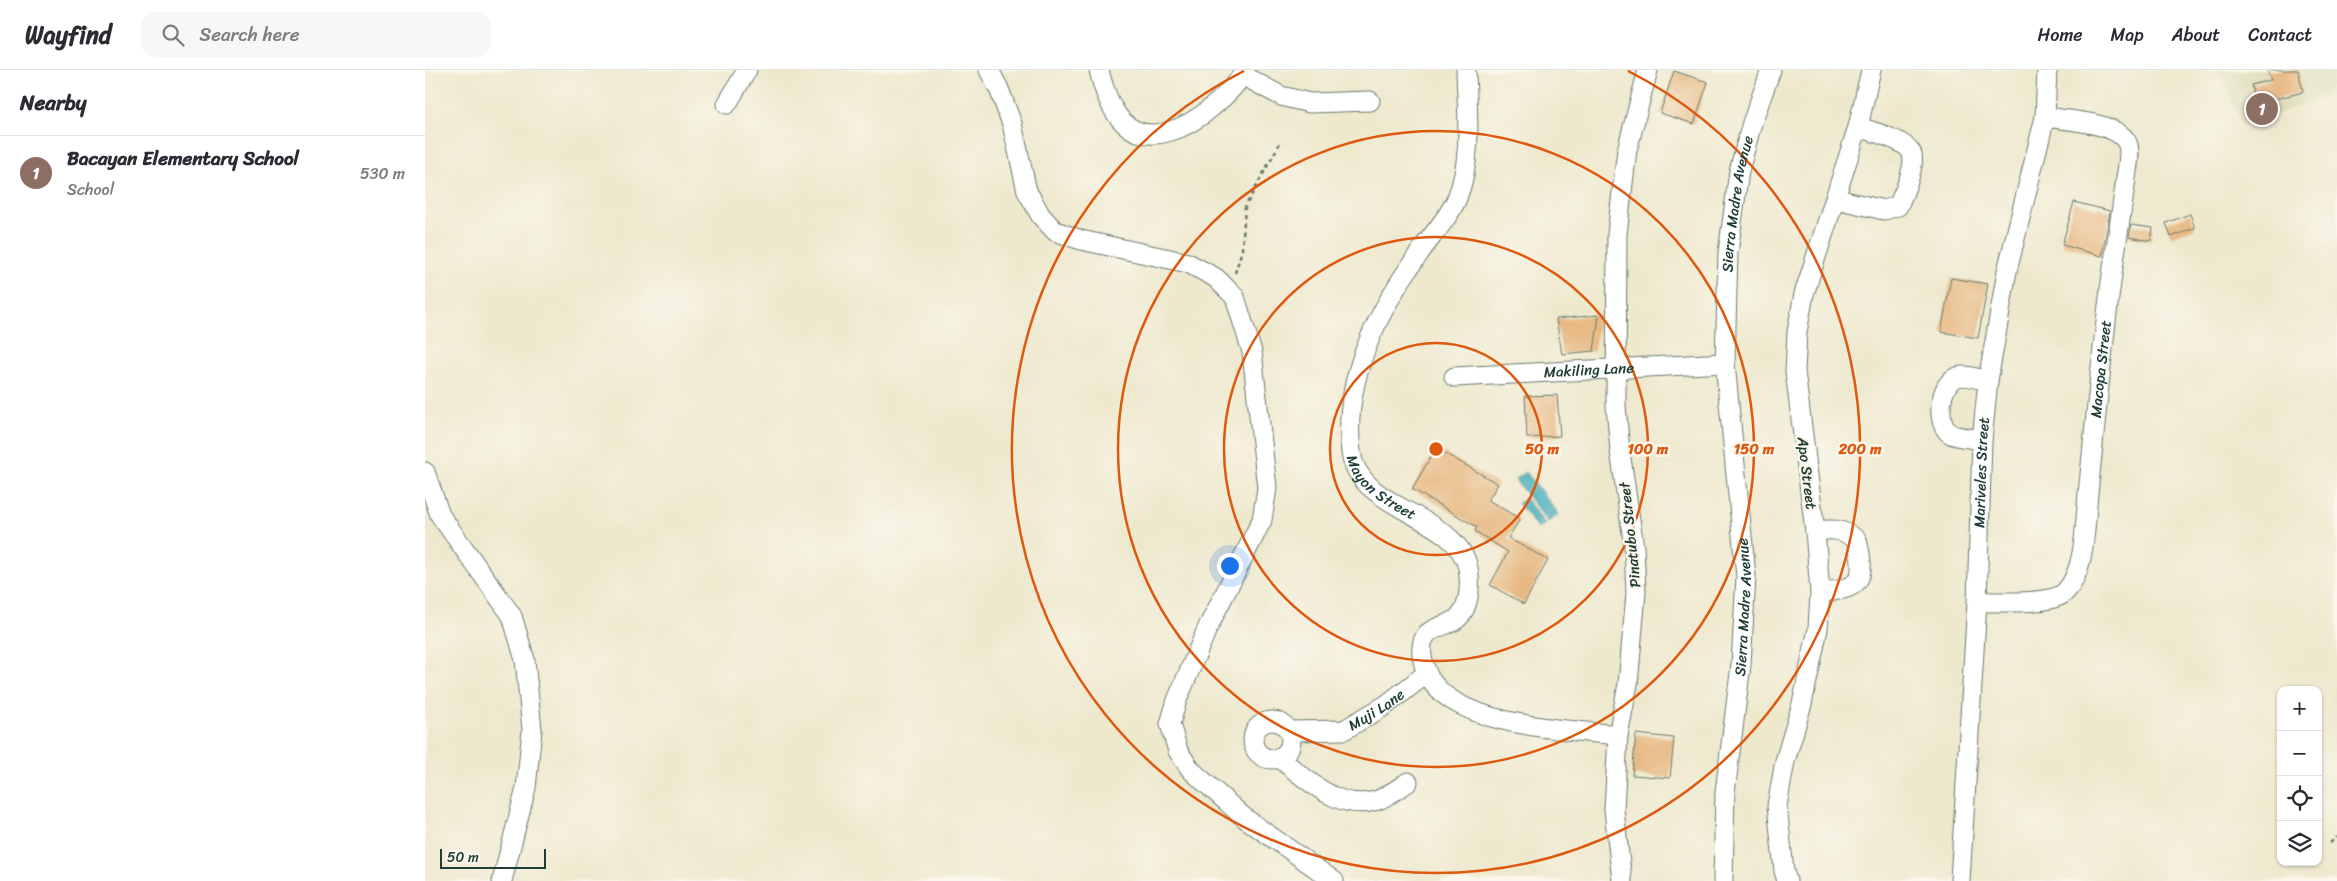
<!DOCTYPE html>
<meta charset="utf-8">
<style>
:root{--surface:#fff;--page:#f7f7f7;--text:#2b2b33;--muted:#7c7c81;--line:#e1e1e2;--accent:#d93025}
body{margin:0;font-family:Sriracha,sans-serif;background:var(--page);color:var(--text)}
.controls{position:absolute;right:15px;bottom:15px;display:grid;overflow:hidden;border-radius:10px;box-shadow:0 1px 4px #0004}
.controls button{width:45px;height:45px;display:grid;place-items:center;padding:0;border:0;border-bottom:1px solid var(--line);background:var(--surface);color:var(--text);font:25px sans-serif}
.scale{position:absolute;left:15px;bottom:12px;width:106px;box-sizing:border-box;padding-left:5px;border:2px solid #1f3d34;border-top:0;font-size:14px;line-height:18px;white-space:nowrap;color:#1f3d34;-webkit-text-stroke:4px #fbf7ec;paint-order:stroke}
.you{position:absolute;left:804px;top:495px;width:18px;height:18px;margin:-12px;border:4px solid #fff;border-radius:50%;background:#1a73e8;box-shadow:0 0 0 8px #1a73e833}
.badge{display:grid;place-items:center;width:32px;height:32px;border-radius:50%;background:var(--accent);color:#fff;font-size:16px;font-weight:700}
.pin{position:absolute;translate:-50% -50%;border:2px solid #fff;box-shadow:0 1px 5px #0006}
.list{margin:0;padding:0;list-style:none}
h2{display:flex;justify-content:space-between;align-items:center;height:65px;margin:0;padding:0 20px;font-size:21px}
h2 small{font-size:16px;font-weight:400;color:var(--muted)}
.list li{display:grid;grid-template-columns:32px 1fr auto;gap:15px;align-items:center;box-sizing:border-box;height:75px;padding:0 20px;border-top:1px solid var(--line)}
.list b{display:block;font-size:19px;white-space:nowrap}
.list p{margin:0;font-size:16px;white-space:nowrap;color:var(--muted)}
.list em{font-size:16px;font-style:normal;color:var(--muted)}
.icon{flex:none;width:28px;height:28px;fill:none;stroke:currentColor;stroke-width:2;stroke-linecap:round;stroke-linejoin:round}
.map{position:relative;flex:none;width:1912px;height:811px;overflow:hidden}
header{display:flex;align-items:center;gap:30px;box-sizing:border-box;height:70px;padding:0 25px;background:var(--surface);border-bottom:1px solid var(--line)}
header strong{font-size:24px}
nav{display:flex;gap:28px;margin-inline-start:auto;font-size:18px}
.search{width:350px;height:45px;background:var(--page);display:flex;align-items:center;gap:12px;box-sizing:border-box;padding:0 18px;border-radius:15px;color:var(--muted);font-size:19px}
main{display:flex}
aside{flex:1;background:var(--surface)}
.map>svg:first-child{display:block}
.built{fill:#dfddbb}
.water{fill:#3caaba;stroke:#2e7477}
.building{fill:#e7ba84}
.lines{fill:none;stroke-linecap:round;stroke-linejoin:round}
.minor-casing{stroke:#67796a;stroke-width:21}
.path{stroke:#67796a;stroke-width:2.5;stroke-dasharray:4 4;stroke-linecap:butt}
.minor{stroke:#fff;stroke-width:19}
.ring{fill:none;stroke:#de580e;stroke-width:2.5}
.labels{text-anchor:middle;stroke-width:5;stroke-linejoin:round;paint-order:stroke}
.street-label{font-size:15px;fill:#1f3d34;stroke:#fbf7ec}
.centre{fill:#de580e;stroke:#fbf7ec;stroke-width:2.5}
.ring-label{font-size:15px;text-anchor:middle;font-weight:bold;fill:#de580e;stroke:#fbf7ec;stroke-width:5;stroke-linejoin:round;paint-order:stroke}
</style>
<header>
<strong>Wayfind</strong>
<div class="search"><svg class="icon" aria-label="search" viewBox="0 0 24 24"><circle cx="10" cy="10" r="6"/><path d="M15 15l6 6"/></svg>Search here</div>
<nav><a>Home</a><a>Map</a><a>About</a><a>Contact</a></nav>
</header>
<main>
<aside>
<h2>Nearby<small></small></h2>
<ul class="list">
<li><span class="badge" style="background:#8d6e63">1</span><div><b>Bacayan Elementary School</b><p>School</p></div><em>530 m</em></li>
</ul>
</aside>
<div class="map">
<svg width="1912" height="811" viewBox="0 0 1912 811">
<rect width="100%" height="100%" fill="#fbf7ec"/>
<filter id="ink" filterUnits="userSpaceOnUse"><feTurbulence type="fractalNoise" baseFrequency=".02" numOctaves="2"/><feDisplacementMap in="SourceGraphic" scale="10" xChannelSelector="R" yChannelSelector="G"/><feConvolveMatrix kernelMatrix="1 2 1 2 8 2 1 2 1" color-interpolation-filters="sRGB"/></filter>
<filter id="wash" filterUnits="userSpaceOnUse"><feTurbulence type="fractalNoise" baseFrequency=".0096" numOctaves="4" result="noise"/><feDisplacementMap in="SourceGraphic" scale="20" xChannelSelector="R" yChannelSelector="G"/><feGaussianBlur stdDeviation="1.12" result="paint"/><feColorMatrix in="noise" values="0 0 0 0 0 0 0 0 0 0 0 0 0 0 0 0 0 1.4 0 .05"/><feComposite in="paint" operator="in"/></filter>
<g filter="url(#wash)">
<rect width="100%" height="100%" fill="#eee8cd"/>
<path class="built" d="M 1794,0 L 1912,0 L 1912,21 L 1817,57 Z"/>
<g class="water">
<path d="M 1101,402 L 1134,444 L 1123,452 L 1090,410 Z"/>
<path d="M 1100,428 L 1120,454 L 1113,459 L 1093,433 Z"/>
</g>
<g id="blocks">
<g class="building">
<path d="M 1842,0 L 1873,0 L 1878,22 L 1830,34 L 1826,15 L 1846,10 Z"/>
<path d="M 1249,1 L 1283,12 L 1269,54 L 1235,43 Z"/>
<path d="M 1649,132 L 1685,141 L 1677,186 L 1637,175 Z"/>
<path d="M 1765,144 L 1770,158 L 1746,167 L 1741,153 Z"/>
<path d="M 1706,155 L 1728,158 L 1726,171 L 1704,167 Z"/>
<path d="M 1526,208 L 1563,214 L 1553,268 L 1516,262 Z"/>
<path d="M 1174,245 L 1169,281 L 1137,284 L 1131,249 Z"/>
<path d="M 1132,325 L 1135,366 L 1102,368 L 1100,326 Z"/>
<path d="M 1011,378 L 1073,414 L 1063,430 L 1095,449 L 1083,468 L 1123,490 L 1099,534 L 1065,515 L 1083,482 L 1050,461 L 1052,457 L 987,419 Z"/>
<path d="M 1211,664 L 1249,668 L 1245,708 L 1207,705 Z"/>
</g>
</g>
</g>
<g filter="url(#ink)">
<use href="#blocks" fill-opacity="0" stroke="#67796a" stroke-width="1"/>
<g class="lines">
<defs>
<g id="minor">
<path d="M 564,0 L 574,19 L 587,54 L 602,121 L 616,146 L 630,161 L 656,170 L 763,193 L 791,208 L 810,227 L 827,282 L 842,418 L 837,450 L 783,557 L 752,630 L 745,654 L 753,681 L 766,700 L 821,749 L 909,811"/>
<path d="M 674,0 C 678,17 685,39 698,52 C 724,78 764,57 787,37 C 799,27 813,14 820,0"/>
<path id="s1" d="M 1041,0 C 1042,42 1048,88 1032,128 C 1024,148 1005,167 993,185 C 953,241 917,310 926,382 C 933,441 1032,444 1043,498 C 1046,515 1045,543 1027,552 C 1019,556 1009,557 1002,564 C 995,572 996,585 999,595 C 1015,657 1140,659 1193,665"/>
<path d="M 817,5 L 856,26 L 885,33 L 945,31"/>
<path d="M 302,34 L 322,0"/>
<path d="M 1411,129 L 1459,140 L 1473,136 C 1478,125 1491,96 1487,84 C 1483,71 1446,61 1433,57"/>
<path id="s2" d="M 1029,307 L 1300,293"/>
<path d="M 1557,370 C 1547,368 1534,368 1526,364 C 1509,355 1515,312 1532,307 C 1541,304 1554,309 1563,311"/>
<path d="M 0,402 L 15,445 L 87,546 L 100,590 L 107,660 L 101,718 L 77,811"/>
<path d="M 1390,461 C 1408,459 1417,458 1432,470 C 1442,510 1436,520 1395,522"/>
<path id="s3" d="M 1552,532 C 1572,531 1627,536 1640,522 C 1661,501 1660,452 1663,424 C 1671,349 1677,273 1688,198 C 1692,171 1696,144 1700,116 C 1701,104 1706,86 1703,75 C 1696,52 1640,50 1620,47"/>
<circle cx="847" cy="670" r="19"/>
<path id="s4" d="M 865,661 L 919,660 L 961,635 L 1001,604"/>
<path d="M 854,688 C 882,709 914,743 953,730 C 963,726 974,718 983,712"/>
<path d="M 1197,811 L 1189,740 L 1193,665 L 1203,614 L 1211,523 L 1209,477 L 1195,381 L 1191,336 L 1192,164 L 1202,80 L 1223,0"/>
<path id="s5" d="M 1298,811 L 1300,722 L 1316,595 L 1321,506 L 1300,293 L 1303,183 L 1314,101 L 1327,53 L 1346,0"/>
<path d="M 1362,811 L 1359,801 L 1352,736 L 1360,691 L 1377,634 L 1393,559 L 1395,522 L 1390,461 L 1370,301 L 1372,262 L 1379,224 L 1433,57 L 1446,0"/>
<path id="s6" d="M 1535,811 L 1552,532 L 1557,370 L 1563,311 L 1582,201 L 1620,47 L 1622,0"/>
</g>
</defs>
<use href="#minor" class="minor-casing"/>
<g class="path">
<path d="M 810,203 L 817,180 L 820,137 L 856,71"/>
<path d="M 1905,773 L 1912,767"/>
</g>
<use href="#minor" class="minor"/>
</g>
</g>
<g class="ring">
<circle cx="1011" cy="379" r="106"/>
<circle cx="1011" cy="379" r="212"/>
<circle cx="1011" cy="379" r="318"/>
<path d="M1203 1A424 424 0 1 1 819 1"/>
</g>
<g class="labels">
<g class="street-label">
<text dy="5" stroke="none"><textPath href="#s5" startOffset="680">Sierra Madre Avenue</textPath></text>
<text dy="5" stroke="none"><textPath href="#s2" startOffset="135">Makiling Lane</textPath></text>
<text dy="5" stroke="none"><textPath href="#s3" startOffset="318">Macopa Street</textPath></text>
<text dy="5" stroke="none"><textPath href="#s6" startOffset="409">Mariveles Street</textPath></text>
<text transform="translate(1382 403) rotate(83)" y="5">Apo Street</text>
<text dy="5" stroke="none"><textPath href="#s1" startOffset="460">Mayon Street</textPath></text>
<text transform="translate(1205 465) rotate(-96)" y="5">Pinatubo Street</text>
<text dy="5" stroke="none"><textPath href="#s5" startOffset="275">Sierra Madre Avenue</textPath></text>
<text dy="5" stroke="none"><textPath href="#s4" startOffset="92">Muji Lane</textPath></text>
</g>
</g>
<circle cx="1011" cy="379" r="8" class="centre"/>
<g class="ring-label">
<text x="1117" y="384">50 m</text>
<text x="1223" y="384">100 m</text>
<text x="1329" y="384">150 m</text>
<text x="1435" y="384">200 m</text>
</g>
</svg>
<div class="controls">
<button>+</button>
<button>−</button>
<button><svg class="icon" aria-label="locate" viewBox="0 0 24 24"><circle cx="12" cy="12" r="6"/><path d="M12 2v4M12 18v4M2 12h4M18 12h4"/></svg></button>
<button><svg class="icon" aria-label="layers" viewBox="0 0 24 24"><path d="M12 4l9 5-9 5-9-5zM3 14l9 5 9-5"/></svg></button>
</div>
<div class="scale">50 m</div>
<div class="you"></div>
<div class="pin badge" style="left:1837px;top:39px;background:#8d6e63">1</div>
</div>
</main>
